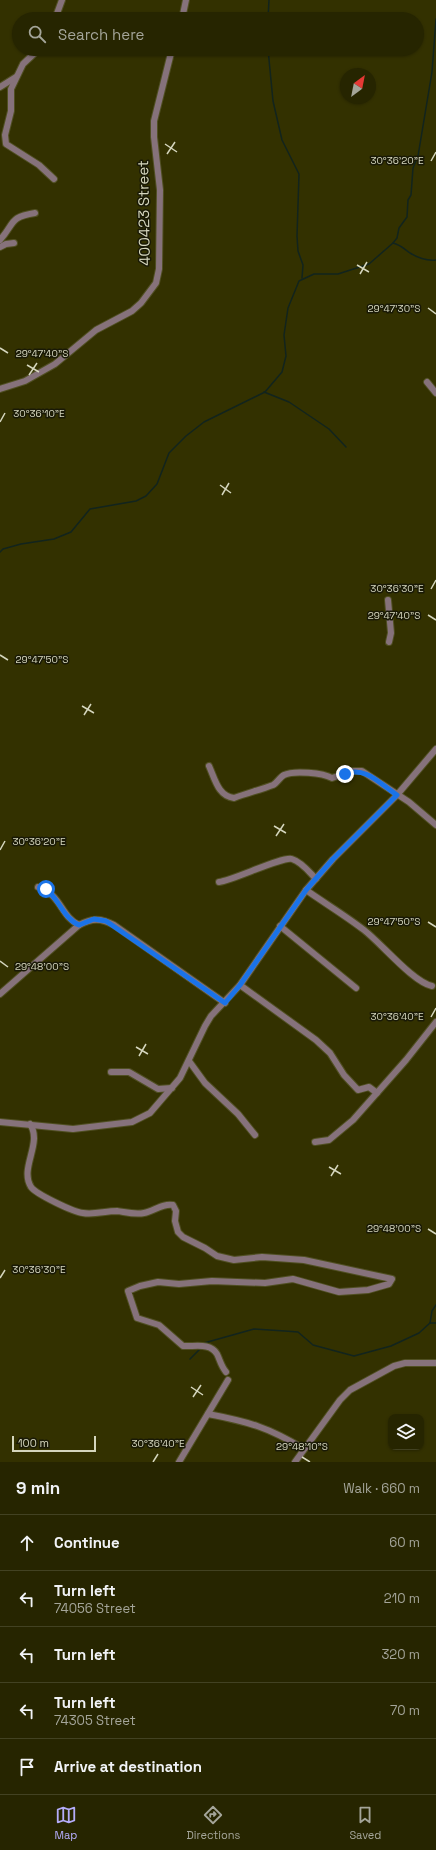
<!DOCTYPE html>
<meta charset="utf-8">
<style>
:root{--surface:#262500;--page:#2e2d0a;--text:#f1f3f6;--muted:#a4a599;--line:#424222;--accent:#b4acf9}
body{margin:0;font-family:"Space Grotesk",sans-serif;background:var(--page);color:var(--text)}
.controls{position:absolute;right:12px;bottom:12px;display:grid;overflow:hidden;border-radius:8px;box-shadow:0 1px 3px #0004}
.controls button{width:36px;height:36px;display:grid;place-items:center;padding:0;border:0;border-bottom:1px solid var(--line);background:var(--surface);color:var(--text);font:20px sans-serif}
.compass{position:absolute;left:340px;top:68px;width:36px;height:36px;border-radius:50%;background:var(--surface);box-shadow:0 1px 3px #0004;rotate:32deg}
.scale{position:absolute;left:12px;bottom:10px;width:84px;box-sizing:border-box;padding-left:4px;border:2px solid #d5d6bd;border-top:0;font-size:11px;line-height:14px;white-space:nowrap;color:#d5d6bd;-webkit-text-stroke:3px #191906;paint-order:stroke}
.stop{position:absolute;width:12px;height:12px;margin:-9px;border:3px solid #1a73e8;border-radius:50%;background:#fff}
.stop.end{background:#1a73e8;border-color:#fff;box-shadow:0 1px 4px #0008}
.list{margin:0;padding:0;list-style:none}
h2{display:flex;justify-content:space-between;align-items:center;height:52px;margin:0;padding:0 16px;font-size:17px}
h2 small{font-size:13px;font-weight:400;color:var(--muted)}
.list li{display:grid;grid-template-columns:26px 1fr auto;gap:12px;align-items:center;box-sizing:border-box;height:56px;padding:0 16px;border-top:1px solid var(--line)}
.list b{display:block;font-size:15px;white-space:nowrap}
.list p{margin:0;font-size:13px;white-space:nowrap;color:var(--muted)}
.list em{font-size:13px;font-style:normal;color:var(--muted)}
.icon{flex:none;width:22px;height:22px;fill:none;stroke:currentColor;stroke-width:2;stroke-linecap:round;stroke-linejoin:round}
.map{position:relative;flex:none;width:436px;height:1462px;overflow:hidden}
.search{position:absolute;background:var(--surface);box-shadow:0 1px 3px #0004;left:12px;right:12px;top:12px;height:44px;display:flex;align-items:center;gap:10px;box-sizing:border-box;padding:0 14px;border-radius:22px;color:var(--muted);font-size:15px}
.sheet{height:332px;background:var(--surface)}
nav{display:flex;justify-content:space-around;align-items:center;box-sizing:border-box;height:56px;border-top:1px solid var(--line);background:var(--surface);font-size:11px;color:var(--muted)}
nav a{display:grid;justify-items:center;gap:2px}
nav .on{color:var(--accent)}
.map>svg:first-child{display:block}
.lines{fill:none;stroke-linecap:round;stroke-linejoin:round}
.stream{stroke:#12241d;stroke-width:1.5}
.minor-casing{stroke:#504f22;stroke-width:8}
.minor{stroke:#86727b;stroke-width:6}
.route{stroke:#1a73e8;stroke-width:5}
.ticks{fill:none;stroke:#d5d6bd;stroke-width:1.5}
.labels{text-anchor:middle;stroke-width:3;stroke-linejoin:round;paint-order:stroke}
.street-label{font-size:15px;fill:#d5d6bd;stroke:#191906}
.ticks-label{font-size:10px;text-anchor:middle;fill:#d5d6bd;stroke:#191906;stroke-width:3;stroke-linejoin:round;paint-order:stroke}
</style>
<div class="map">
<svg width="436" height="1462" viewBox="0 0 436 1462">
<rect width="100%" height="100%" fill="#333100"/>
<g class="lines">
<g class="stream">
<path d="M 268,19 L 269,0"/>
<path d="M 268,49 L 273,101 L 282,140 L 299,174 L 297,236 L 298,251 L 303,265 L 302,278"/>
<path d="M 393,243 C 401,245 404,249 410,253 C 418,258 427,261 436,260"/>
<path d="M 264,392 L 289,402 L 329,429 L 346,447"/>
<path d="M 0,552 L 3,549 L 21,544 L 54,539 L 71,532 L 90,509 L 136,501 L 146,496 L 157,484 L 169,453 L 186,436 L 204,422 L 265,392 L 282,372 L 286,356 L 284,335 L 288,308 L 299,281 L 314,274 L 338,274 L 369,264 L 393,243 L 397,238 L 399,228 L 407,217 L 408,200 L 411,195 L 413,168 L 418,156 L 432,72 L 436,19"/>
<path d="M 430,1323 L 432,1311 L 436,1305"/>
<path d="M 204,1343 L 254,1329 L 285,1331 L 298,1332 L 313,1345 L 354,1356 L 391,1346 L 419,1333 L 430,1323 L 436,1323"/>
<path d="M 190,1359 L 201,1348"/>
</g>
<defs>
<g id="minor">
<path d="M 55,19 L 62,0"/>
<path d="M 182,19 L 186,0"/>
<path d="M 39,49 L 23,64 L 11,89 L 11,111 L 5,135 L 6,144 L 39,165 L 54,179"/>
<path d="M 0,87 L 16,77"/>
<path d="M 0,240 C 15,223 9,217 35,213"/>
<path d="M 0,247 L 6,244 L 14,243"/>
<path d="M 427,382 L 436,393"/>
<path d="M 0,389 L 25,381 L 55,364 L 96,330 L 132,311 L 141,303 L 156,283 L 159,269 L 160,190 L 154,137 L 154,121 L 172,49"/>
<path d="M 388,600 L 391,633 L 389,642"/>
<path d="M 209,766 C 215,779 218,796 234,798 C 247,793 260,790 273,785 C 277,783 280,777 284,775 C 294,770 323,773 332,778 L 353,771 L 362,771 L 409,802 L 436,825"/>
<path d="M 219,882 C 234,880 283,856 292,859 C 302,862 310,873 316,879"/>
<path d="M 38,887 C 61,894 61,917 79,925"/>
<path d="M 306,890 C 326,904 346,916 364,930 C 382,944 413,982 432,986"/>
<path d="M 280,926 L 356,988"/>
<path d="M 240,985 L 316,1040 L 330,1053 L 344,1075 L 358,1090 L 369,1087 L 377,1093"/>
<path d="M 0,994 L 79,925 C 92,918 101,918 114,925 L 225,1003"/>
<path d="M 189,1061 L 205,1083 L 238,1114 L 255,1135"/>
<path d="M 111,1072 L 129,1072 L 158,1089 L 172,1088"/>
<path d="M 0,1122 L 73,1129 L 132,1122 L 150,1113 L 180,1078 L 205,1026 L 211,1016 L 240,985 L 306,890 L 333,859 L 397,795 L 436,749"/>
<path d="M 30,1124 C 43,1143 19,1168 31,1187 C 36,1194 73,1212 83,1213 C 94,1215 105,1211 117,1211 C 125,1212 135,1215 144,1213 C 154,1211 163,1203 173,1205 L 176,1211 L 175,1221 L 178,1232 L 183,1237 L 205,1248 L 217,1256 L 234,1260 L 262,1257 L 304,1260 L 392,1279 L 389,1284 L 368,1290 L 339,1292 L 293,1279 L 265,1283 L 212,1281 L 179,1284 L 158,1282 L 140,1286 L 128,1291 L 137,1318 L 159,1325 L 183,1346 C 194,1347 210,1342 217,1354 C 220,1360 221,1366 226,1372"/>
<path d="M 315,1142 L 329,1140 L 353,1120 L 406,1060 L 436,1022"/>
<path d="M 208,1414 C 249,1422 268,1427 304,1449"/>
<path d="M 179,1462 L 228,1380"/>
<path d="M 295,1462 L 340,1400 L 350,1390 L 394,1366 L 405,1363 L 436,1363"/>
</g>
</defs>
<use href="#minor" class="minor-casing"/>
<use href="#minor" class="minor"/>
</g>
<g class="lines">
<path class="route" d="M 46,889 C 59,899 64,919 79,925 L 94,919 L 106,921 L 225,1003 L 240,985 L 306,890 L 333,859 L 397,795 C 380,784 366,766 345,774"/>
</g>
<path class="ticks" d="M 165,144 L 177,152M 167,154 L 175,142M 431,161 L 436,152M 357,265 L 369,272M 360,274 L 367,262M 428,308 L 436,314M 0,348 L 8,353M 27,365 L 39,372M 29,375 L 37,363M 0,422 L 5,413M 220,485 L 231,493M 222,495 L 229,483M 431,589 L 436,580M 428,615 L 436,620M 0,655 L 8,660M 82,706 L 94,713M 84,715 L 91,704M 274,826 L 286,833M 276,836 L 284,824M 0,850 L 5,841M 428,922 L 436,927M 0,961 L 8,967M 431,1017 L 436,1008M 136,1047 L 148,1054M 139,1056 L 146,1044M 329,1167 L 341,1174M 331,1176 L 338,1165M 428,1229 L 436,1234M 0,1278 L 5,1270M 191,1387 L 203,1395M 193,1397 L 201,1385M 302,1457 L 310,1462M 153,1462 L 158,1454"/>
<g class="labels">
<g class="street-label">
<text transform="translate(144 213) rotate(-91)" y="5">400423 Street</text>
</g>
</g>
<g class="ticks-label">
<text x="397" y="164">30°36'20"E</text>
<text x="394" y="312">29°47'30"S</text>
<text x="42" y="357">29°47'40"S</text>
<text x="39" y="417">30°36'10"E</text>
<text x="397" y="592">30°36'30"E</text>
<text x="394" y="619">29°47'40"S</text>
<text x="42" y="663">29°47'50"S</text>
<text x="39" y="845">30°36'20"E</text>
<text x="394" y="925">29°47'50"S</text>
<text x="42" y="970">29°48'00"S</text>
<text x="397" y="1020">30°36'40"E</text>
<text x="394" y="1232">29°48'00"S</text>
<text x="39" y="1273">30°36'30"E</text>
<text x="158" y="1447">30°36'40"E</text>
<text x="302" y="1450">29°48'10"S</text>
</g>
</svg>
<div class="controls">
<button><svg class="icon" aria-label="layers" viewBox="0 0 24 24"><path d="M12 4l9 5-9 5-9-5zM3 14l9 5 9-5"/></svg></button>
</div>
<svg class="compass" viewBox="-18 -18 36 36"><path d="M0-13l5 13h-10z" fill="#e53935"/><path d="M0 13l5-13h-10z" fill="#a4a599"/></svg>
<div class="scale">100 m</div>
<div class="stop" style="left:46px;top:889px"></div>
<div class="stop end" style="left:345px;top:774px"></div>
<div class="search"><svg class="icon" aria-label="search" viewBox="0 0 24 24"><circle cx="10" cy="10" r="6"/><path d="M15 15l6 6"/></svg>Search here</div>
</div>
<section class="sheet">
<h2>9 min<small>Walk · 660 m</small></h2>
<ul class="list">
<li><svg class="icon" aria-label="ahead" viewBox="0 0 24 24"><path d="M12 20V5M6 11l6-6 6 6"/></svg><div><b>Continue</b></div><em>60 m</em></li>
<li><svg class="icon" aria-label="left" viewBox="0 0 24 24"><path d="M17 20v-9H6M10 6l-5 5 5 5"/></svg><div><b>Turn left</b><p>74056 Street</p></div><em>210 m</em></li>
<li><svg class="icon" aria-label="left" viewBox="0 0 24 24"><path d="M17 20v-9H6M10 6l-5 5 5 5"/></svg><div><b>Turn left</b></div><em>320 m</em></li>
<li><svg class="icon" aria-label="left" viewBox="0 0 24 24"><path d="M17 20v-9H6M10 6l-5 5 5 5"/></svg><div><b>Turn left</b><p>74305 Street</p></div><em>70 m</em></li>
<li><svg class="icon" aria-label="arrive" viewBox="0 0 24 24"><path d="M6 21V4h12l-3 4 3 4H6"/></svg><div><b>Arrive at destination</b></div></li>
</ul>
</section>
<nav>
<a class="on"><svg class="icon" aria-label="map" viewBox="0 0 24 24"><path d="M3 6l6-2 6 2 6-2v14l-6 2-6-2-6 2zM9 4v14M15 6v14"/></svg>Map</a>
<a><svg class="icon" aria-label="directions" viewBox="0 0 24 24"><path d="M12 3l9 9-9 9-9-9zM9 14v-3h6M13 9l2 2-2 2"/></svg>Directions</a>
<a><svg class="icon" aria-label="saved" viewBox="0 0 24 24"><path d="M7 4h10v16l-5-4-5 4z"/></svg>Saved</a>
</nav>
